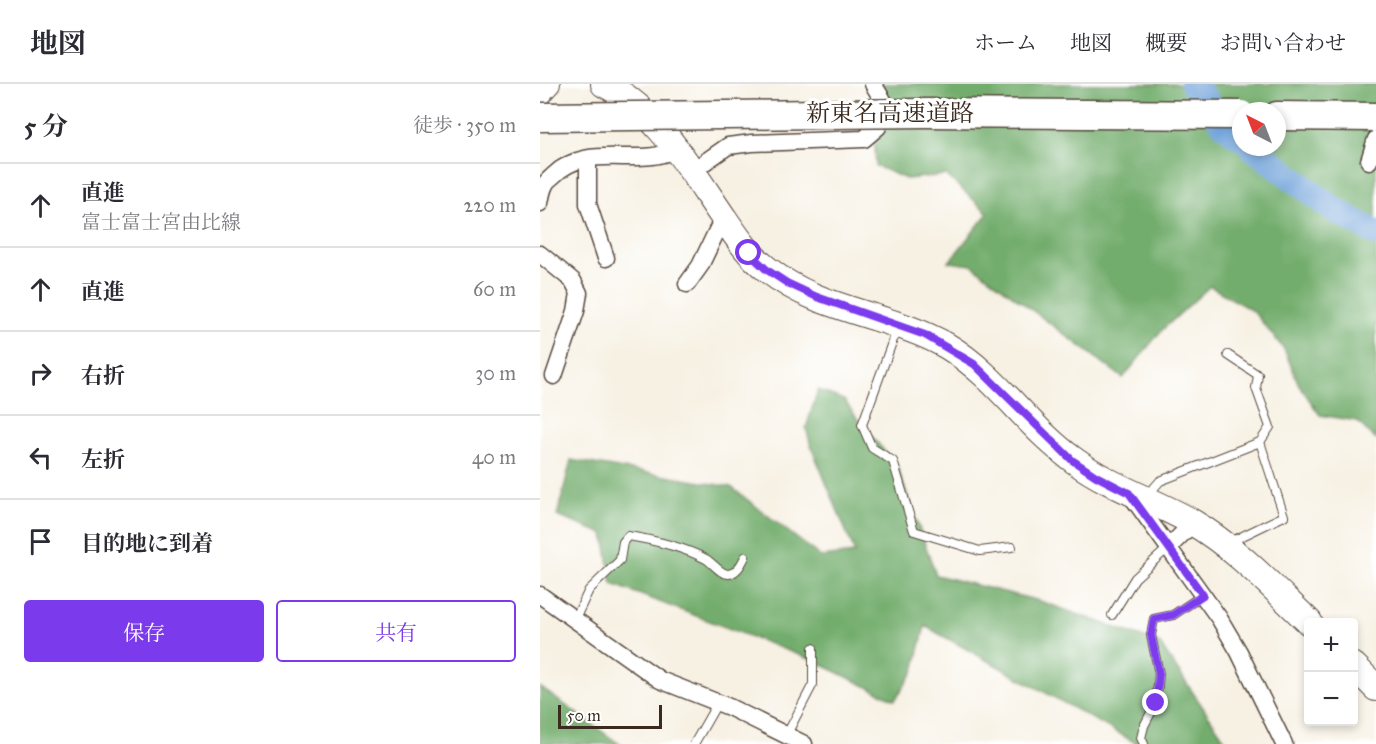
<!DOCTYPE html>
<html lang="ja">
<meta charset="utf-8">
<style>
:root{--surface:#fff;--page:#f7f7f7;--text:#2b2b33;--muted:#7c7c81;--line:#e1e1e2;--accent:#7c3aed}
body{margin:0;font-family:"IM FELL Great Primer","Noto Serif JP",serif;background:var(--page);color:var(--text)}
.controls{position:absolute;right:18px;bottom:18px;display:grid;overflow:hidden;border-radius:6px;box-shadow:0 3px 9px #0003}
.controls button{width:54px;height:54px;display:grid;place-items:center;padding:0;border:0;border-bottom:2px solid var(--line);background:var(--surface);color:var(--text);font:30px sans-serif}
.compass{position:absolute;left:692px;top:18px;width:54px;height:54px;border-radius:50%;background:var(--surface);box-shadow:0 3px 9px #0003;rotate:318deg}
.scale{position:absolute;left:18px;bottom:15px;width:104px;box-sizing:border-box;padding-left:6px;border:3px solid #3b2a1e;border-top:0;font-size:16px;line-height:21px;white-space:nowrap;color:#3b2a1e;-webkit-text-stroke:4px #fff;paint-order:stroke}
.stop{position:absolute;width:18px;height:18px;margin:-14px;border:4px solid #7c3aed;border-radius:50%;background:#fff}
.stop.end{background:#7c3aed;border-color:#fff;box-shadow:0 2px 6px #0008}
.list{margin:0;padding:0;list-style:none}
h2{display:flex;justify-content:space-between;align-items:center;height:78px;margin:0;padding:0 24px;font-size:26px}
h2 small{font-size:20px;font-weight:400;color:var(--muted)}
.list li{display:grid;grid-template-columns:39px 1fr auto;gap:18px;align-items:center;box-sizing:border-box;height:84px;padding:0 24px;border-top:2px solid var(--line)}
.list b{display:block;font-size:22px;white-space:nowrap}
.list p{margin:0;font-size:20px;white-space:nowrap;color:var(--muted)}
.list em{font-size:20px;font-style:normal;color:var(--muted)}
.actions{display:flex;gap:12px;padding:18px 24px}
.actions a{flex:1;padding:14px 0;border:2px solid var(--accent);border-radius:6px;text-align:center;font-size:21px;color:var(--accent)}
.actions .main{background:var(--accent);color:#fff}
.icon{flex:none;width:33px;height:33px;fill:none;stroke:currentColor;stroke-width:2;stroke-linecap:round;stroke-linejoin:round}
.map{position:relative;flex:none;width:836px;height:660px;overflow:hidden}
header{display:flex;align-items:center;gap:36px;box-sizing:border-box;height:84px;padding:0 30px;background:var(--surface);border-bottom:2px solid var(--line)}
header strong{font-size:28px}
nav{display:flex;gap:33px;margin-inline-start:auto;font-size:21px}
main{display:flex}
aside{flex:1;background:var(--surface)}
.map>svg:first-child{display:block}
.forest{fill:#73ad6d;stroke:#576c46;stroke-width:1.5;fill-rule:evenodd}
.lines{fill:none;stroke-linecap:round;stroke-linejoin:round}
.river{stroke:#6da0d8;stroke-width:26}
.service-casing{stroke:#57483c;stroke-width:10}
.minor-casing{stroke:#57483c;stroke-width:19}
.tertiary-casing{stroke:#57483c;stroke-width:22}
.primary-casing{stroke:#57483c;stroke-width:28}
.motorway-casing{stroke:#57483c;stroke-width:31}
.service{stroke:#fff;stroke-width:8}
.minor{stroke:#fff;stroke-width:16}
.tertiary{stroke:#fff;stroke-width:20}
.primary{stroke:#fff;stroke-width:26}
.motorway{stroke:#fff;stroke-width:28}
.motorway-bridge-casing{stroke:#57483c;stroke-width:31;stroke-linecap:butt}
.motorway-bridge{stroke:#fff;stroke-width:28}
.route{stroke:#7c3aed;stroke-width:8}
.labels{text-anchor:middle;stroke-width:6;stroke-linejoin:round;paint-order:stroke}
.street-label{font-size:24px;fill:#3b2a1e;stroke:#fff}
</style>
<header>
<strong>地図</strong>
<nav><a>ホーム</a><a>地図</a><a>概要</a><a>お問い合わせ</a></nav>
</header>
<main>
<aside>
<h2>5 分<small>徒歩 · 350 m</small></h2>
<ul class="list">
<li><svg class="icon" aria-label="ahead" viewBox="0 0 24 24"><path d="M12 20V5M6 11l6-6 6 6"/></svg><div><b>直進</b><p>富士富士宮由比線</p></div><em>220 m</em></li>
<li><svg class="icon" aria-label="ahead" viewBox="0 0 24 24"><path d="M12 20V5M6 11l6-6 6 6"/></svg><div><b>直進</b></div><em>60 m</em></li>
<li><svg class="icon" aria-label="right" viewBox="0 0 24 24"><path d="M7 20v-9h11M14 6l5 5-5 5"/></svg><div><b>右折</b></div><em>30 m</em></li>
<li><svg class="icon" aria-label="left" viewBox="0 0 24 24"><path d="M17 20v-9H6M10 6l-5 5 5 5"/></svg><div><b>左折</b></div><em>40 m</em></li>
<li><svg class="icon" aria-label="arrive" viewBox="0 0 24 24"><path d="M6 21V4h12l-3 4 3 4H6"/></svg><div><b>目的地に到着</b></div></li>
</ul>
<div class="actions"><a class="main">保存</a><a>共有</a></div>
</aside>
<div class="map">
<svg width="836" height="660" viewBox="0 0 836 660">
<rect width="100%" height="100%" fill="#fff"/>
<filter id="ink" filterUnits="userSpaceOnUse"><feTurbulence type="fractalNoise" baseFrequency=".0167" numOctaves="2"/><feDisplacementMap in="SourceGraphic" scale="12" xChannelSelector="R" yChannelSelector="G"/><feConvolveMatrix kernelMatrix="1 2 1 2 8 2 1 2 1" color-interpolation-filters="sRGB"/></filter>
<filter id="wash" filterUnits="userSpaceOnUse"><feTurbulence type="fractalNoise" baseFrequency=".008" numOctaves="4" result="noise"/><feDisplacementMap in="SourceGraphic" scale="24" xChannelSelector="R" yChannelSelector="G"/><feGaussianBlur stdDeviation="1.35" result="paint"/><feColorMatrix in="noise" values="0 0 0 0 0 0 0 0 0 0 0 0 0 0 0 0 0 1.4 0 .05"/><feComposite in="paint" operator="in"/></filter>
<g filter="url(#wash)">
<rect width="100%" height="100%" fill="#f7f1e3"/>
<g class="forest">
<path d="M 330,0 L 836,0 L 836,356 L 817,337 L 780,331 L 759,301 L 744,265 L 713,227 L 670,202 L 620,248 L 583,294 L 432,181 L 409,178 L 448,129 L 406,91 L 366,95 L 336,82 ZM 701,27 L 737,27 L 737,63 L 701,63 Z"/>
<path d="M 278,306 L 304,316 L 322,341 L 357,382 L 396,491 L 500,517 L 619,559 L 688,660 L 598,660 L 385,542 L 374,587 L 355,616 L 272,576 L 72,500 L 64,450 L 17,432 L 31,376 L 191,403 L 281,473 L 315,469 L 271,362 L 266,344 Z"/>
<path d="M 0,603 L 74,656 L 80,660 L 0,660 Z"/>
</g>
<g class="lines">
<g class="river">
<path d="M 653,0 L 683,39 L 701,54"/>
<path d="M 712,63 L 793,125 L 836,149"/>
</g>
</g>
</g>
<g filter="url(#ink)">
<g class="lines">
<defs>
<g id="service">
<path d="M 358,242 L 322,341 L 332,364 L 353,377 L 374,447 L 440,467 L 472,463"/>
<path d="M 606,413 L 620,397 L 720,358 L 730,343 L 716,304 L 718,291 L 688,271"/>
<path d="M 688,459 L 744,432 L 720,358"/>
<path d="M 572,531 L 595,494 L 628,464"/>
<path d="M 35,535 L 49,506 L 80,476 L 83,458 L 88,452 C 113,456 143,463 166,475 C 173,479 181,491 189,490 C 198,488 201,480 205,473"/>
<path d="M 247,650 L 273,600 L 273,564"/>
<path d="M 154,660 L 178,618"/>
<path d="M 604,660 L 601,654 L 604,642 L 616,619 L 619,590 L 611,551 L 614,535 L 633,531 L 663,511"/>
</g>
<g id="minor">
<path d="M 48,75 L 48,120 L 66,174"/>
<path d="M 829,77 L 836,55"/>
<path d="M 152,87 L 188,62 L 212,59 L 324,55 L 338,43 L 344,18 L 333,0"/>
<path d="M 0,119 C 1,114 2,106 5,101 C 6,97 11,94 14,91 C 48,57 99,85 136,65"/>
<path d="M 0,170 L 33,197 L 39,209 L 36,227 L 14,292"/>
<path d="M 147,200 L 160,182 L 183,134"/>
<path d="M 590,410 L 679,534 L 699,568 L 744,660"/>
<path d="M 628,464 L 653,439"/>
<path d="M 0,511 L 120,596 L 189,623 L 264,660"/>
</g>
<path id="tertiary" d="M 0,11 L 10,0"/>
<g id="primary">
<path d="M 64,0 C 115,24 150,85 181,130 C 195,150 208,171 228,186 C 279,227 351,230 407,262 C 457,292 488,344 535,377 C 571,403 613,416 652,438 C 696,464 732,503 769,538"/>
<path d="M 814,582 L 836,604"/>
</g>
<path id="motorway" d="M 737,32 L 836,33"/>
</defs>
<use href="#service" class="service-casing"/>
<use href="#minor" class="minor-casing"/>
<use href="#tertiary" class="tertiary-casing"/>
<use href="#primary" class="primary-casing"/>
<use href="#motorway" class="motorway-casing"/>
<use href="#service" class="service"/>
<use href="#minor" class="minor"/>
<use href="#tertiary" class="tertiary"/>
<use href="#primary" class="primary"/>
<use href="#motorway" class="motorway"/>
<defs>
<path id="motorway-bridge" d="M 0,33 L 385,29 L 701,31"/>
</defs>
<use href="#motorway-bridge" class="motorway-bridge-casing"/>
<use href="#motorway-bridge" class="motorway-bridge"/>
</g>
</g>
<g class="lines" filter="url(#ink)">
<path class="route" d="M 209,169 L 227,186 L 247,199 L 277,213 L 385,251 L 434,280 L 532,376 L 556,392 L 589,409 L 663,511 L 633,531 L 614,535 L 611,551 L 619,590 L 616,619"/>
</g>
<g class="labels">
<g class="street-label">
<text x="350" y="37">新東名高速道路</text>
</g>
</g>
</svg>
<div class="controls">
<button>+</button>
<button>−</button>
</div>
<svg class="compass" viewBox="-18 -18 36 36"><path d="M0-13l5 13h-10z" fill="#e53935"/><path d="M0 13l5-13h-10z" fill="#7c7c81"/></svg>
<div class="scale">50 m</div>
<div class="stop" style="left:209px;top:169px"></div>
<div class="stop end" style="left:616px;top:619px"></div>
</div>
</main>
